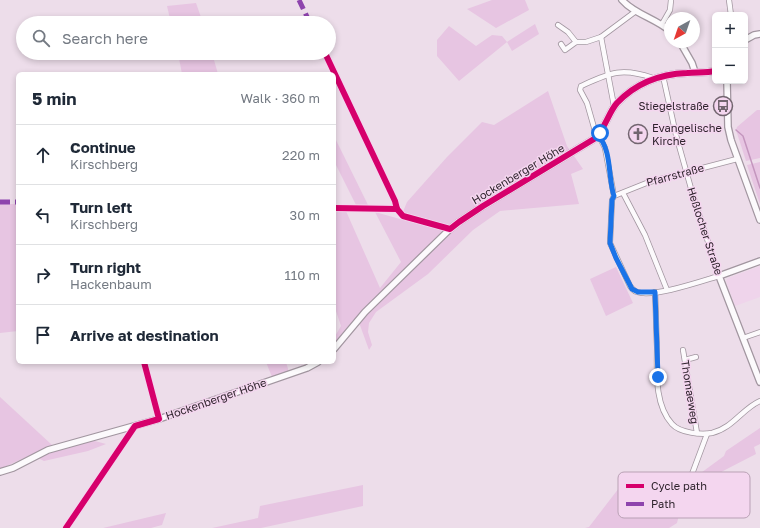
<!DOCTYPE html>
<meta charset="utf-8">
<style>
:root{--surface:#fff;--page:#f2f2f3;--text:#1f2937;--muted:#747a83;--line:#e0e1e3}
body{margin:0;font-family:"Golos Text",sans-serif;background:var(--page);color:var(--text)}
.controls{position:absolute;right:12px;top:12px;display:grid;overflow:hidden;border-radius:6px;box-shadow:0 2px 6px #0003}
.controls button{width:36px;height:36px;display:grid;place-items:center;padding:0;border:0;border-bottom:1px solid var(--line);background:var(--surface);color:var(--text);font:20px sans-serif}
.compass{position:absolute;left:664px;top:12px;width:36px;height:36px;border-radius:50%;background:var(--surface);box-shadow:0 2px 6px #0003;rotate:220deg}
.stop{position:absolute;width:12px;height:12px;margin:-9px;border:3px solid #1a73e8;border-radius:50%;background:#fff}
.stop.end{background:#1a73e8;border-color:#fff;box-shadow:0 1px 4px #0008}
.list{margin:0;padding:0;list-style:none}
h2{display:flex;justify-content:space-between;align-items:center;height:52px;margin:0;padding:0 16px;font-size:17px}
h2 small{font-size:13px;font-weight:400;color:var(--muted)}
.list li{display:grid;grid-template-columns:26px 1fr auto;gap:12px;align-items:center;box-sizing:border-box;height:60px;padding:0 16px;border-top:1px solid var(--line)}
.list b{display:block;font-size:15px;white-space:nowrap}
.list p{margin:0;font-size:13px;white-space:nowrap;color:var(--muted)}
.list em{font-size:13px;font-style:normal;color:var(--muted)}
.icon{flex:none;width:22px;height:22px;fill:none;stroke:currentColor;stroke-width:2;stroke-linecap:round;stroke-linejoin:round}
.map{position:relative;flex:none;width:760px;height:528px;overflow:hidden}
.search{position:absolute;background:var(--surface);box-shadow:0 2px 6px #0003;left:16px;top:16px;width:320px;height:44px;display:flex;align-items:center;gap:10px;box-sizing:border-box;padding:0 14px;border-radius:22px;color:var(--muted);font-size:15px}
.panel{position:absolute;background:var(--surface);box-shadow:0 2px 6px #0003;left:16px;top:72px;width:320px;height:292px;border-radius:6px}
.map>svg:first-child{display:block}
.built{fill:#efd4eb}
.green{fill:#e7c5e2}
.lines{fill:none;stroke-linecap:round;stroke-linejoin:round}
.stream{stroke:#c496be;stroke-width:1.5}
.minor-casing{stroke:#a296a0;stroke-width:6}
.tertiary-casing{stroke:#a296a0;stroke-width:8}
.minor{stroke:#fcfafc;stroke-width:4.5}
.tertiary{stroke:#fcfafc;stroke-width:5.5}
.quiet{stroke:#8e44ad;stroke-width:5;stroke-dasharray:10 5;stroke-linecap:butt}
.cycleway-casing{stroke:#f4d6ef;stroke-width:8}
.cycleway{stroke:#d6006c;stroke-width:6}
.route{stroke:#1a73e8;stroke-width:5}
.labels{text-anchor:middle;stroke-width:3;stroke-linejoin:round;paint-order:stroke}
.poi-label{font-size:11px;fill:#2f242d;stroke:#f4d6ef;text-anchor:end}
.street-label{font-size:11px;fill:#2f242d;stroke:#f4d6ef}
.key{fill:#f4d6ef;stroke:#b9a1b5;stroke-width:1}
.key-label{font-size:11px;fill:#2f242d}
</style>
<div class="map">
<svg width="760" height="528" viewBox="0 0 760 528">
<rect width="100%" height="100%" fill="#edddea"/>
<path class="built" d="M 760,266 L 760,297 L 735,306 L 726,281 L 728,278 Z"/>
<g class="green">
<path d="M 492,0 L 525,0 L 529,10 L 496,28 L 467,9 Z"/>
<path d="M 196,3 L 203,23 L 171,23 L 167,6 Z"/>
<path d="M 535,24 L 539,34 L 512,51 L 507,42 L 459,81 L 437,56 L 437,40 L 449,26 L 476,46 L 492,35 L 502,36 L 507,42 Z"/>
<path d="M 178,53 L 212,53 L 218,74 L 182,74 Z"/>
<path d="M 548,91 L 567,146 L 583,169 L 571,174 L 579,204 L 500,211 L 473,230 L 428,274 L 376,312 L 369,323 L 368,332 L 372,345 L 369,350 L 357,317 L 334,344 L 334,338 L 341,326 L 334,305 L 334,210 L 346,211 L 380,288 L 401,262 L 375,212 L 400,219 L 407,202 L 447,157 L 482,122 L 494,125 Z"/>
<path d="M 757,110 L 760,110 L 760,158 L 746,161 L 736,130 L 737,127 Z"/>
<path d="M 334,136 L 369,207 L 356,205 L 334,161 Z"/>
<path d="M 760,162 L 760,204 L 747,165 Z"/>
<path d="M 0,204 L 18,204 L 18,331 L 0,333 Z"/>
<path d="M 616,267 L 633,303 L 606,316 L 590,279 Z"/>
<path d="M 266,362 L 286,362 L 289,372 L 272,377 Z"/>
<path d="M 0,397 L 52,445 L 0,469 Z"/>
<path d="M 760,428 L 760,444 L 754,447 L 756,454 L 723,471 L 688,494 L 694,478 L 724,456 L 726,451 Z"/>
<path d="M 91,440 L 106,444 L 88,451 L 44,461 L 38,458 L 57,450 Z"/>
<path d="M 673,476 L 688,480 L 677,523 L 669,528 L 585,528 L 589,527 L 619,488 L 670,491 Z"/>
<path d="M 363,485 L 363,506 L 261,528 L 212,528 L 258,518 L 260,506 Z"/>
<path d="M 166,513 L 162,525 L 151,528 L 103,528 Z"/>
</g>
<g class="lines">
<path class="stream" d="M 736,130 L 743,136 L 760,188"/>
<defs>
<g id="minor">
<path d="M 729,0 L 731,15"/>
<path d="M 662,24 L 670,10 L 671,0"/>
<path d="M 558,25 L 568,32 L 576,42 L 586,42 L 601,37 L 636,11"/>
<path d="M 601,37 L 614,106"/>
<path d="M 561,44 L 565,50 L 576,42"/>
<path d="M 653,78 C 621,67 610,73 581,86 L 580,90 L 587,103 L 595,131 L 600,138 L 605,148 L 614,196 L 612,200 L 610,243 L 630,286 C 632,289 634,291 637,292 C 653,298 702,281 719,276 L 692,192 L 676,135 L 663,76"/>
<path d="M 623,193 L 645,235 L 667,290"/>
<path d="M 614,196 L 649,182 L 737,159"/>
<path d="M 655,292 C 656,310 656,329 657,347 C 657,371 654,404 672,424 C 680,433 701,435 712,433 C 733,428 743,408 760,401"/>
<path d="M 743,338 L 760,332"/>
<path d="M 683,350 L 697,433"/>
<path d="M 685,360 L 696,357"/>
<path d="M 689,482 L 707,434"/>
</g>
<g id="tertiary">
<path d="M 622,0 C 634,14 655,18 670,31"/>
<path d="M 745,40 L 754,35 L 760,34"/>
<path d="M 680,42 L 692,63 L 695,72"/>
<path d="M 727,81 L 728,127 L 731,140 L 760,220"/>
<path d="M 760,261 L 719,276 L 760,382"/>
<path d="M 334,349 L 365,312 L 450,229 L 459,222 L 483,206 L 594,139 C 605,130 608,113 617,103 C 636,83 661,74 687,73 C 696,72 706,73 715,71"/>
<path d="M 0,472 L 13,468 L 48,450 L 159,419 L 307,368 L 318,362"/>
</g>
</defs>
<use href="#minor" class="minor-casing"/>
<use href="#tertiary" class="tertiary-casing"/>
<use href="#minor" class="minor"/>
<use href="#tertiary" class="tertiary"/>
<g class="quiet">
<path d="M 299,0 L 310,23"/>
<path d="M 0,202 L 18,202"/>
</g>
<defs>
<g id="cycleway">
<path d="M 325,53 L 395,201 L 397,209 L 403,216 L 450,229 L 459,222 L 483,206 L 594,139 C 605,130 608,113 617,103 C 636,83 661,74 687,73 C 696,72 706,73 715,71"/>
<path d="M 334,208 L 397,209"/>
<path d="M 66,528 L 135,426 L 159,419 L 144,362"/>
</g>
</defs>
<use href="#cycleway" class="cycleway-casing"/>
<use href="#cycleway" class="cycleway"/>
</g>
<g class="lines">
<path class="route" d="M 600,133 L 598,136 C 612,149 608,179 614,196 L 612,200 L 610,243 L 616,258 L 632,289 L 638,292 L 655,292 L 658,377"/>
</g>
<defs>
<symbol id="bus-ring" viewBox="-11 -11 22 22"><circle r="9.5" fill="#f4d6ef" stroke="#72656f" stroke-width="1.5"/><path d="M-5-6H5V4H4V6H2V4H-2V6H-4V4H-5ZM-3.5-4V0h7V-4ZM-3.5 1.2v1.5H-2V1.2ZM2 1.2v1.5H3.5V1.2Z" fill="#72656f"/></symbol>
<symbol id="church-ring" viewBox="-11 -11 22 22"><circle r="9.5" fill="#f4d6ef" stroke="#72656f" stroke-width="1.5"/><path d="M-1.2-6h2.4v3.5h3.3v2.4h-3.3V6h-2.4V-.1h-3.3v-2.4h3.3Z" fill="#72656f"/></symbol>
</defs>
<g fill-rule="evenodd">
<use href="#bus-ring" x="712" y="95" width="22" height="22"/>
<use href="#church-ring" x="627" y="123" width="22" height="22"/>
</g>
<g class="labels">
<g class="poi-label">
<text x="709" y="110">Stiegelstraße</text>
<text x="652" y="132" text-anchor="start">Evangelische<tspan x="652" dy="13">Kirche</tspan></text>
</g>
<g class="street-label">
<text transform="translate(518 174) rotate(-31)" y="4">Hockenberger Höhe</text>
<text transform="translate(675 175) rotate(-15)" y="4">Pfarrstraße</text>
<text transform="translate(705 231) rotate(72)" y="4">Heßlocher Straße</text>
<text transform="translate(690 392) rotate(81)" y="4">Thomaeweg</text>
<text transform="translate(216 399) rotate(-19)" y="4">Hockenberger Höhe</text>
</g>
</g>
<rect x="618" y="472" width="132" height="46" rx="6" class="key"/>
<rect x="626" y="484" width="18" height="4" fill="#d6006c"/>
<rect x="626" y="502" width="18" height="4" fill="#8e44ad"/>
<g class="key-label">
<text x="651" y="490">Cycle path</text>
<text x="651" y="508">Path</text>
</g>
</svg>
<div class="controls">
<button>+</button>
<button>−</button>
</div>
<svg class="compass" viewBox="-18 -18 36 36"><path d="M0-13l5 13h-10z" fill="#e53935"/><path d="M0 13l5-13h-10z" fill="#747a83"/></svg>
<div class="stop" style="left:600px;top:133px"></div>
<div class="stop end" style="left:658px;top:377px"></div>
<div class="search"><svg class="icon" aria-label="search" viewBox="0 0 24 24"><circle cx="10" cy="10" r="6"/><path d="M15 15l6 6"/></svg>Search here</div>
<section class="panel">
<h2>5 min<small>Walk · 360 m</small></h2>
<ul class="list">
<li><svg class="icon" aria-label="ahead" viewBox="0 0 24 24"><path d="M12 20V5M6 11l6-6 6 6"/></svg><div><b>Continue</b><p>Kirschberg</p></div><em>220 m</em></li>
<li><svg class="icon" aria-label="left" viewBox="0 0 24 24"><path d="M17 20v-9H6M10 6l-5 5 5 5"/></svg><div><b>Turn left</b><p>Kirschberg</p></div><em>30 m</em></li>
<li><svg class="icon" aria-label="right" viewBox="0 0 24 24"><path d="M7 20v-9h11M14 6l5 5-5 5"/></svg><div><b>Turn right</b><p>Hackenbaum</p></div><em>110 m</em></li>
<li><svg class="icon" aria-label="arrive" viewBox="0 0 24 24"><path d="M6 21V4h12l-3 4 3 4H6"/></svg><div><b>Arrive at destination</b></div></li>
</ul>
</section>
</div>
